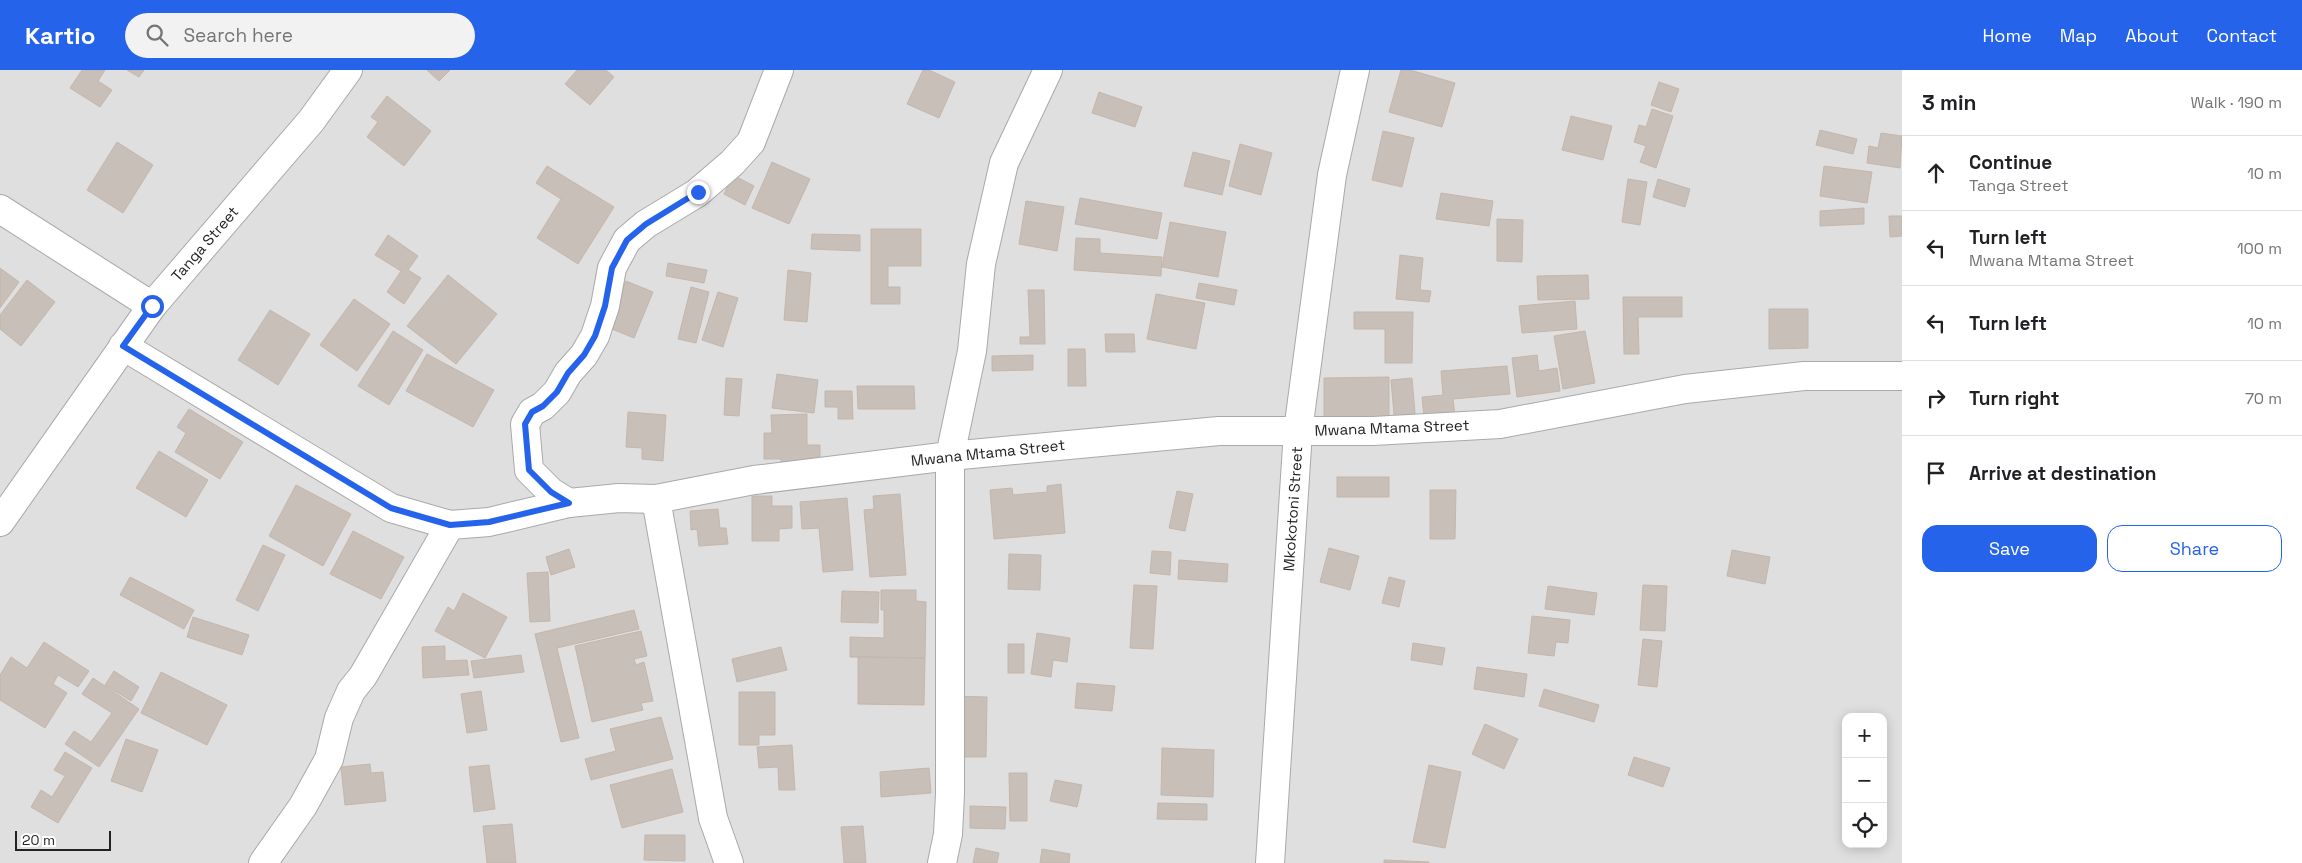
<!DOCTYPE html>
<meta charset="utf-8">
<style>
:root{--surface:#fff;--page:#f2f2f2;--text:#202124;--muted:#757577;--line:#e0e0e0;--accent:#2563eb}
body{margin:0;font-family:"Space Grotesk",sans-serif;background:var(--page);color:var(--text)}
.controls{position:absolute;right:15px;bottom:15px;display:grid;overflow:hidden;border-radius:10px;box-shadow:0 2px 12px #0003}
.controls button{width:45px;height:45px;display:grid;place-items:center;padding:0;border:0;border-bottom:1px solid var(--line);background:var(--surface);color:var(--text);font:25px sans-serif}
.scale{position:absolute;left:15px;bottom:12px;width:96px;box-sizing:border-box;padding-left:5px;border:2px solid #222;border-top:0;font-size:14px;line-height:18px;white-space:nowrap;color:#222;-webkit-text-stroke:4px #fff;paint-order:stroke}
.stop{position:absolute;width:15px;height:15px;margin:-11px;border:4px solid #2563eb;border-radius:50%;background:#fff}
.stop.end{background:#2563eb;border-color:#fff;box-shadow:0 1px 5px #0008}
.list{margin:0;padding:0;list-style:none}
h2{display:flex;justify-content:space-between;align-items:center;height:65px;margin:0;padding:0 20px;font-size:21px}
h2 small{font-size:16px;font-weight:400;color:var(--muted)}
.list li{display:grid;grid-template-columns:32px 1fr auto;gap:15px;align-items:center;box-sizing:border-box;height:75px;padding:0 20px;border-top:1px solid var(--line)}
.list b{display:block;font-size:19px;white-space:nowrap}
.list p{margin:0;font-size:16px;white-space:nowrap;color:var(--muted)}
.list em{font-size:16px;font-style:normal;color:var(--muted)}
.actions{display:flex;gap:10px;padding:15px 20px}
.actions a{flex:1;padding:11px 0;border:1px solid var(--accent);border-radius:15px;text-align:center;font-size:18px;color:var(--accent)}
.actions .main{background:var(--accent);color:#fff}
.icon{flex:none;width:28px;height:28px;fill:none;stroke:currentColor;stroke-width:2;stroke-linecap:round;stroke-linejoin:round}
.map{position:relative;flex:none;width:1902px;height:793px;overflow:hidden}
header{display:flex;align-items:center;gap:30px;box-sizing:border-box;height:70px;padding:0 25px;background:var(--accent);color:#fff}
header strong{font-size:24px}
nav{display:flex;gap:28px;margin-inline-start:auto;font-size:18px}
.search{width:350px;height:45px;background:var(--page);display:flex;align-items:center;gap:12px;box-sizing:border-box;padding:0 18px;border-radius:28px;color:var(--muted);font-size:19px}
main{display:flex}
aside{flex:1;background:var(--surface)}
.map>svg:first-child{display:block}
.residential{fill:#e0dfdf;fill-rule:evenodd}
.building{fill:#c7bfb8;stroke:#c4b6ab}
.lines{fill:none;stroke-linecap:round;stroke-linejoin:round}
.minor-casing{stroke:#a9a9a9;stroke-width:30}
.minor{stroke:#fff;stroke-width:28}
.route{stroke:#2563eb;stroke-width:6}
.labels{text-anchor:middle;stroke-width:5;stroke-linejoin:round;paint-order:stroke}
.street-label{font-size:15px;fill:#222;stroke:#fff}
</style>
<header>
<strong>Kartio</strong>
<div class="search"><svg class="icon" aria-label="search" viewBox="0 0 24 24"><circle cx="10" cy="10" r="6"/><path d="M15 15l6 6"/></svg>Search here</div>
<nav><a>Home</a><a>Map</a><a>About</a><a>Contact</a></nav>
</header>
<main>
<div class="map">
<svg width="1902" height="793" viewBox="0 0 1902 793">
<rect width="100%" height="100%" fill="#f2efe9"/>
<path class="residential" d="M 0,0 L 1902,0 L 1902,793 L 0,793 ZM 1846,647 L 1883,647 L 1883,774 L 1846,774 Z"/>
<g class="building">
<path d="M 82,0 L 105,0 L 98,11 L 112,20 L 100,37 L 70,18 Z"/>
<path d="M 127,0 L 144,0 L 139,7 Z"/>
<path d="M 427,0 L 450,0 L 439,11 Z"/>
<path d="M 577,0 L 606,0 L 614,7 L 590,35 L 565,14 Z"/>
<path d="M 923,0 L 929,0 L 955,12 L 939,48 L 907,34 Z"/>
<path d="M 1401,0 L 1410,0 L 1455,13 L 1442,57 L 1389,42 Z"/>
<path d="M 1659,12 L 1679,19 L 1671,42 L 1651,35 Z"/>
<path d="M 1099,22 L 1142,37 L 1135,57 L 1092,43 Z"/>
<path d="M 387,26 L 431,61 L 404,96 L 367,67 L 378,52 L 371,47 Z"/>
<path d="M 1652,39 L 1673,46 L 1656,98 L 1640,92 L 1646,76 L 1634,72 L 1639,55 L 1646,57 Z"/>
<path d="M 1571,46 L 1612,56 L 1603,90 L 1562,80 Z"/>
<path d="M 1820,60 L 1857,69 L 1853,84 L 1816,75 Z"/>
<path d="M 1383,61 L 1414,68 L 1402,117 L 1372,110 Z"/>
<path d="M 1881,63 L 1902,66 L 1900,98 L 1867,93 L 1869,76 L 1878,78 Z"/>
<path d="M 117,72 L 153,95 L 123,143 L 87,120 Z"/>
<path d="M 1240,74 L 1272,83 L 1261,125 L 1229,116 Z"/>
<path d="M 1193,82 L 1230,91 L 1222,125 L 1184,116 Z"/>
<path d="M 772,92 L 810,109 L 789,154 L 752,138 Z"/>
<path d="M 547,96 L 614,137 L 578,194 L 537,168 L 561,129 L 536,113 Z"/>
<path d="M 1824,96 L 1872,102 L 1867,133 L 1820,126 Z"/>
<path d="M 733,105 L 754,116 L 745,135 L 724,124 Z"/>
<path d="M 1628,109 L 1647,112 L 1640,155 L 1622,152 Z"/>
<path d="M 1658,109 L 1690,119 L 1685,137 L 1653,127 Z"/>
<path d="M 1441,123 L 1493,131 L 1489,156 L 1436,149 Z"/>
<path d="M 1080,128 L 1162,143 L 1157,169 L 1075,154 Z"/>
<path d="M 1026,131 L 1064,137 L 1057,181 L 1019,174 Z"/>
<path d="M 1864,138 L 1864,154 L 1820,156 L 1820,141 Z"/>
<path d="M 1889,146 L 1902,146 L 1902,166 L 1890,167 Z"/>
<path d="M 1497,149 L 1523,150 L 1522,192 L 1497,191 Z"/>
<path d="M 1170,152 L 1226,162 L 1218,207 L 1162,197 Z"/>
<path d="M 871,159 L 921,159 L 921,196 L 888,196 L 888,217 L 900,217 L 900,234 L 871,234 Z"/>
<path d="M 812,164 L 860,165 L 860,181 L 811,179 Z"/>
<path d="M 388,165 L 418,186 L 408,200 L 421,208 L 404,234 L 387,222 L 401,201 L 375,185 Z"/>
<path d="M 1076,168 L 1100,169 L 1100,183 L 1162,187 L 1161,206 L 1074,200 Z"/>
<path d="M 1400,185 L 1423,188 L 1420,220 L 1431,221 L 1429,232 L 1396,229 Z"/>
<path d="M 668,193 L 707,200 L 704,213 L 666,206 Z"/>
<path d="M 0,198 L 19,212 L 0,238 Z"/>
<path d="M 788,200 L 811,203 L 807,252 L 784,250 Z"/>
<path d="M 448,205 L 497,244 L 456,294 L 407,256 Z"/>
<path d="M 1588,205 L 1589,229 L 1538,230 L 1537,206 Z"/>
<path d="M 27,210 L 55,232 L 21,276 L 0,259 L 0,245 Z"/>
<path d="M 626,211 L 653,222 L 634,268 L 607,257 Z"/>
<path d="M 1199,213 L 1237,220 L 1234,235 L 1196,228 Z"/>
<path d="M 691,217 L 709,222 L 696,273 L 678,269 Z"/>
<path d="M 1028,220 L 1044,220 L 1045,274 L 1020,274 L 1020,267 L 1030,267 Z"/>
<path d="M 718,222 L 738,228 L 723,277 L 702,270 Z"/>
<path d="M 1156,224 L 1205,233 L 1196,279 L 1147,269 Z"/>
<path d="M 1623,227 L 1682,227 L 1682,247 L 1638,247 L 1639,284 L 1624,284 Z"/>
<path d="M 354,229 L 390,254 L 357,301 L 320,275 Z"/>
<path d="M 1575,231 L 1577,259 L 1522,263 L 1519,236 Z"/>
<path d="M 1769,239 L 1808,239 L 1808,278 L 1769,279 Z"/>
<path d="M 270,240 L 310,264 L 278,315 L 238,290 Z"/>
<path d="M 1354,242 L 1413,242 L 1412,293 L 1385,293 L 1385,259 L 1354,259 Z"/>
<path d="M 393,261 L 423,280 L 389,335 L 358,316 Z"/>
<path d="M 1585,261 L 1595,313 L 1563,319 L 1554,266 Z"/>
<path d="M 1105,264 L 1134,264 L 1135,282 L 1106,282 Z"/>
<path d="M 1068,279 L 1085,279 L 1086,316 L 1068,316 Z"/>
<path d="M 427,284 L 494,320 L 473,357 L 406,321 Z"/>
<path d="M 1033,285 L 1033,300 L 992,301 L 992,286 Z"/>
<path d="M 1537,285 L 1539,301 L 1557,298 L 1560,321 L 1517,327 L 1512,288 Z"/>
<path d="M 1507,296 L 1510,324 L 1453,329 L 1455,345 L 1424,347 L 1422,327 L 1443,325 L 1441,301 Z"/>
<path d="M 777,304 L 818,310 L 814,343 L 772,338 Z"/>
<path d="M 1389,307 L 1389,354 L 1324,355 L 1324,308 Z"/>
<path d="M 726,308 L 742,309 L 739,346 L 724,345 Z"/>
<path d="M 1412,308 L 1416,355 L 1395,356 L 1391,310 Z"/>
<path d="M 857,316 L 914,316 L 915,339 L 858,339 Z"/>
<path d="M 825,321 L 852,321 L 853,349 L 838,349 L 838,337 L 825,337 Z"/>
<path d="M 189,339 L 243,372 L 220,409 L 175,382 L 186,363 L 177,357 Z"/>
<path d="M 628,342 L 666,345 L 663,391 L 642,389 L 642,378 L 626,377 Z"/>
<path d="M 807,344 L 807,375 L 820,375 L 820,388 L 807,388 L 807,393 L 781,394 L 781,389 L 764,389 L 764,363 L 772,363 L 771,345 Z"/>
<path d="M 159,381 L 208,410 L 186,447 L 136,418 Z"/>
<rect x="1337" y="407" width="52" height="20"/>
<path d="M 1061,414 L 1065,463 L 994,469 L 990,420 L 1012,418 L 1013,425 L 1047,422 L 1047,416 Z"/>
<path d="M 296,415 L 351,444 L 323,496 L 269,466 Z"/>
<path d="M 1430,420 L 1456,420 L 1455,469 L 1430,469 Z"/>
<path d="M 1177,421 L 1193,424 L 1185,461 L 1169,458 Z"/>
<path d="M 900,424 L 906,505 L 870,507 L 864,440 L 874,439 L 873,426 Z"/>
<path d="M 752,426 L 772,426 L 772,436 L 792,436 L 792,458 L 779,459 L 779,471 L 752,471 Z"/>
<path d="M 847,428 L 853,500 L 823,502 L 819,458 L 802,459 L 800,432 Z"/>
<path d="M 718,439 L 720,458 L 726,458 L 728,474 L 699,476 L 697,459 L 691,460 L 690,441 Z"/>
<path d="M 353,461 L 404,487 L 381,529 L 330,504 Z"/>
<path d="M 263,475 L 285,485 L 258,541 L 236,530 Z"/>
<path d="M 1329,478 L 1359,486 L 1350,520 L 1320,512 Z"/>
<path d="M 569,479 L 575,497 L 551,505 L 546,487 Z"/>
<path d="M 1732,480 L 1770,487 L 1765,514 L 1727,506 Z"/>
<path d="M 1152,481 L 1171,482 L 1170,505 L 1150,503 Z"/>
<path d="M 1009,484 L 1041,485 L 1040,520 L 1008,519 Z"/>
<path d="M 1179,490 L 1228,494 L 1227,512 L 1178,509 Z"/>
<path d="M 548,502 L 550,551 L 530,552 L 527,503 Z"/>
<path d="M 130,507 L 194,540 L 184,559 L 120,525 Z"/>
<path d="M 1389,507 L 1405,511 L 1399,537 L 1382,533 Z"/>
<path d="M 1134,515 L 1157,516 L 1153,579 L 1130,578 Z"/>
<path d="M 1643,515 L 1667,516 L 1665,561 L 1640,560 Z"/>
<path d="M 1548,516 L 1597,523 L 1594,545 L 1545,539 Z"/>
<path d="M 881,520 L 916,520 L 916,531 L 926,532 L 925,588 L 850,587 L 850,567 L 884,568 L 884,540 L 881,540 Z"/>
<path d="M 842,521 L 879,522 L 878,553 L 841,552 Z"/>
<path d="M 463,523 L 507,547 L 485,588 L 435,561 L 448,537 L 454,541 Z"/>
<path d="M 634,540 L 639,559 L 557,578 L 579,668 L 561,672 L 535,564 Z"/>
<path d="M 1532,546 L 1570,550 L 1568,573 L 1556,572 L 1554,586 L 1528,583 Z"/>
<path d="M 193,547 L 249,565 L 242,585 L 187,567 Z"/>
<path d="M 641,561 L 647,586 L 634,589 L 636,595 L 644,592 L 653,631 L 641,633 L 643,640 L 592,652 L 575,576 Z"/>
<path d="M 1037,563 L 1070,568 L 1067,592 L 1053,590 L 1051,607 L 1031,604 Z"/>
<path d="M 1643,569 L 1662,571 L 1657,617 L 1638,615 Z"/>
<path d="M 44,572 L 89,601 L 78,617 L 58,605 L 53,614 L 67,623 L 45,658 L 0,630 L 0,605 L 11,587 L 27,598 Z"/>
<path d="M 1413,573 L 1445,578 L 1442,595 L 1411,590 Z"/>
<rect x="1008" y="574" width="16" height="29"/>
<path d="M 445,576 L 445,591 L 467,590 L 469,605 L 423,608 L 422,577 Z"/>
<path d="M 781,577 L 787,600 L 737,612 L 732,589 Z"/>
<path d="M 521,585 L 524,602 L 474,608 L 471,591 Z"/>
<path d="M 858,587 L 925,588 L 924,635 L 858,634 Z"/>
<path d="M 1477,597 L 1527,604 L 1524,627 L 1474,619 Z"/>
<path d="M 114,601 L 139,617 L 131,631 L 105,615 Z"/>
<path d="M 161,602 L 227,635 L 207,675 L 141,643 Z"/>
<path d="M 93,608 L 139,639 L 99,697 L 65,674 L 74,661 L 91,672 L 112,643 L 82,624 Z"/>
<path d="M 1077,613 L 1115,616 L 1112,641 L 1075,638 Z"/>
<path d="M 1544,619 L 1599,635 L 1594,652 L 1539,636 Z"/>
<path d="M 481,621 L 487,660 L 467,663 L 461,624 Z"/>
<path d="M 739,622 L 775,622 L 775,665 L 759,665 L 759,675 L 739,675 Z"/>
<path d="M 950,626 L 987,627 L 986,687 L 949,687 Z"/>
<path d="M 661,647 L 673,689 L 591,710 L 585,689 L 616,681 L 610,659 Z"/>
<path d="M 1485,654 L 1518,669 L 1504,699 L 1472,684 Z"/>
<path d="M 126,669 L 158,680 L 142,722 L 111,711 Z"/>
<path d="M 792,675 L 795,720 L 779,720 L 778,697 L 759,698 L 757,677 Z"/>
<path d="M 1162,678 L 1214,680 L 1213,727 L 1161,725 Z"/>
<path d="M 65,682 L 92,698 L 58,753 L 31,737 L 41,720 L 52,727 L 65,706 L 54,700 Z"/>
<path d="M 1634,687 L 1670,698 L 1663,717 L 1628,705 Z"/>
<path d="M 370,694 L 371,703 L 383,702 L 386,731 L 345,735 L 341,697 Z"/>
<path d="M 489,695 L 495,739 L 474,742 L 469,697 Z"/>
<path d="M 1429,695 L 1461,702 L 1445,778 L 1413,772 Z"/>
<path d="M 929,698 L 931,723 L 881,727 L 880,702 Z"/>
<path d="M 672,699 L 683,742 L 622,758 L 610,715 Z"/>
<path d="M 1009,703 L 1027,703 L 1027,751 L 1010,751 Z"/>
<path d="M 1055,710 L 1082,715 L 1077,737 L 1050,731 Z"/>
<path d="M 1158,733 L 1207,734 L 1207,750 L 1157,749 Z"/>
<path d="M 970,736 L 1006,737 L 1005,759 L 970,758 Z"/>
<path d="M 512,754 L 516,793 L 487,793 L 483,756 Z"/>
<path d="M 863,756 L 866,793 L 844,793 L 841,757 Z"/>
<path d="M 645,765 L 685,765 L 685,791 L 644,790 Z"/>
<path d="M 976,778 L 999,783 L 997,793 L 973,793 Z"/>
<path d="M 1042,779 L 1070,784 L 1069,793 L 1040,793 Z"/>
<path d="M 1384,790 L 1429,792 L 1429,793 L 1384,793 Z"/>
</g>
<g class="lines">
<defs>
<g id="minor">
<path d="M 0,139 L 152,236"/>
<path d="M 123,276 L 391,438 L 450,455 L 489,452 L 569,433 L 619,428 L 656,429 L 754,410 L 950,386 L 1219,361 L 1373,361 L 1500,354 L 1685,319 L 1804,306 L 1902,306"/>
<path d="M 656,429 L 713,748 L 729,793"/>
<path d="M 569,433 L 551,422 L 529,400 L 525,354 L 532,342 L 543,336 L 557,322 L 568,303 L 584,285 L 595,266 L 605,236 L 612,198 L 627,170 L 646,154 L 697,123 L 732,93 L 751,72 L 779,0"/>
<path d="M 0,452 L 152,236 L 311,51 L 348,0"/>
<path d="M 263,793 L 303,736 L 329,689 L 339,648 L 351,621 L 363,606 L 450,455"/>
<path d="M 942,793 L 948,764 L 950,724 L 950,386 L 972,281 L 981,194 L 1004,93 L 1048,0"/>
<path d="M 1270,793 L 1298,361 L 1332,105 L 1355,0"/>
</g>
</defs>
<use href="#minor" class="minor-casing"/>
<use href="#minor" class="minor"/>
</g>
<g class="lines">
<path class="route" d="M 152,236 L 123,276 L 391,438 L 450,455 L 489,452 L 569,433 L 551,422 L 529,400 L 525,354 L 532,342 L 543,336 L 557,322 L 568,303 L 584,285 L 595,266 L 605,236 L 612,198 L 627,170 L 646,154 L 698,122"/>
</g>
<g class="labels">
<g class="street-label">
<text transform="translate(205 174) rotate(-49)" y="5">Tanga Street</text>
<text transform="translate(1392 358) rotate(-2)" y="5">Mwana Mtama Street</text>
<text transform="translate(988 383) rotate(-6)" y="5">Mwana Mtama Street</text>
<text transform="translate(1293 439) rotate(-86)" y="5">Mkokotoni Street</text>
</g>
</g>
</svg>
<div class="controls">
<button>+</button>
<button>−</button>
<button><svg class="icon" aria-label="locate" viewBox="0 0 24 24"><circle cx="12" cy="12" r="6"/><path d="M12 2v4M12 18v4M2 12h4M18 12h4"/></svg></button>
</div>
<div class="scale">20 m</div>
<div class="stop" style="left:152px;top:236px"></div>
<div class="stop end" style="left:698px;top:122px"></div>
</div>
<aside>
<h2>3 min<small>Walk · 190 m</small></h2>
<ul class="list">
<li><svg class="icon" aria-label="ahead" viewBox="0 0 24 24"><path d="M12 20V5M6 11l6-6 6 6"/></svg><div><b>Continue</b><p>Tanga Street</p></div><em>10 m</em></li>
<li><svg class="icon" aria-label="left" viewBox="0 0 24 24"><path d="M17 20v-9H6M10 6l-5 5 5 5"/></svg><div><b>Turn left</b><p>Mwana Mtama Street</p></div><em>100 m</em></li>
<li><svg class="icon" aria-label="left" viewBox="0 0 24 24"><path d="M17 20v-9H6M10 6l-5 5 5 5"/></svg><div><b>Turn left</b></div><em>10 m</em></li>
<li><svg class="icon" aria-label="right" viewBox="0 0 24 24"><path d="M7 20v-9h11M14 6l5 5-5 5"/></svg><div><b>Turn right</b></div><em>70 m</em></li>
<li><svg class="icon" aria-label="arrive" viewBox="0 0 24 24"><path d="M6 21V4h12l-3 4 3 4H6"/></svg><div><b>Arrive at destination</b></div></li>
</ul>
<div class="actions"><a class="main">Save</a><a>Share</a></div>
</aside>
</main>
